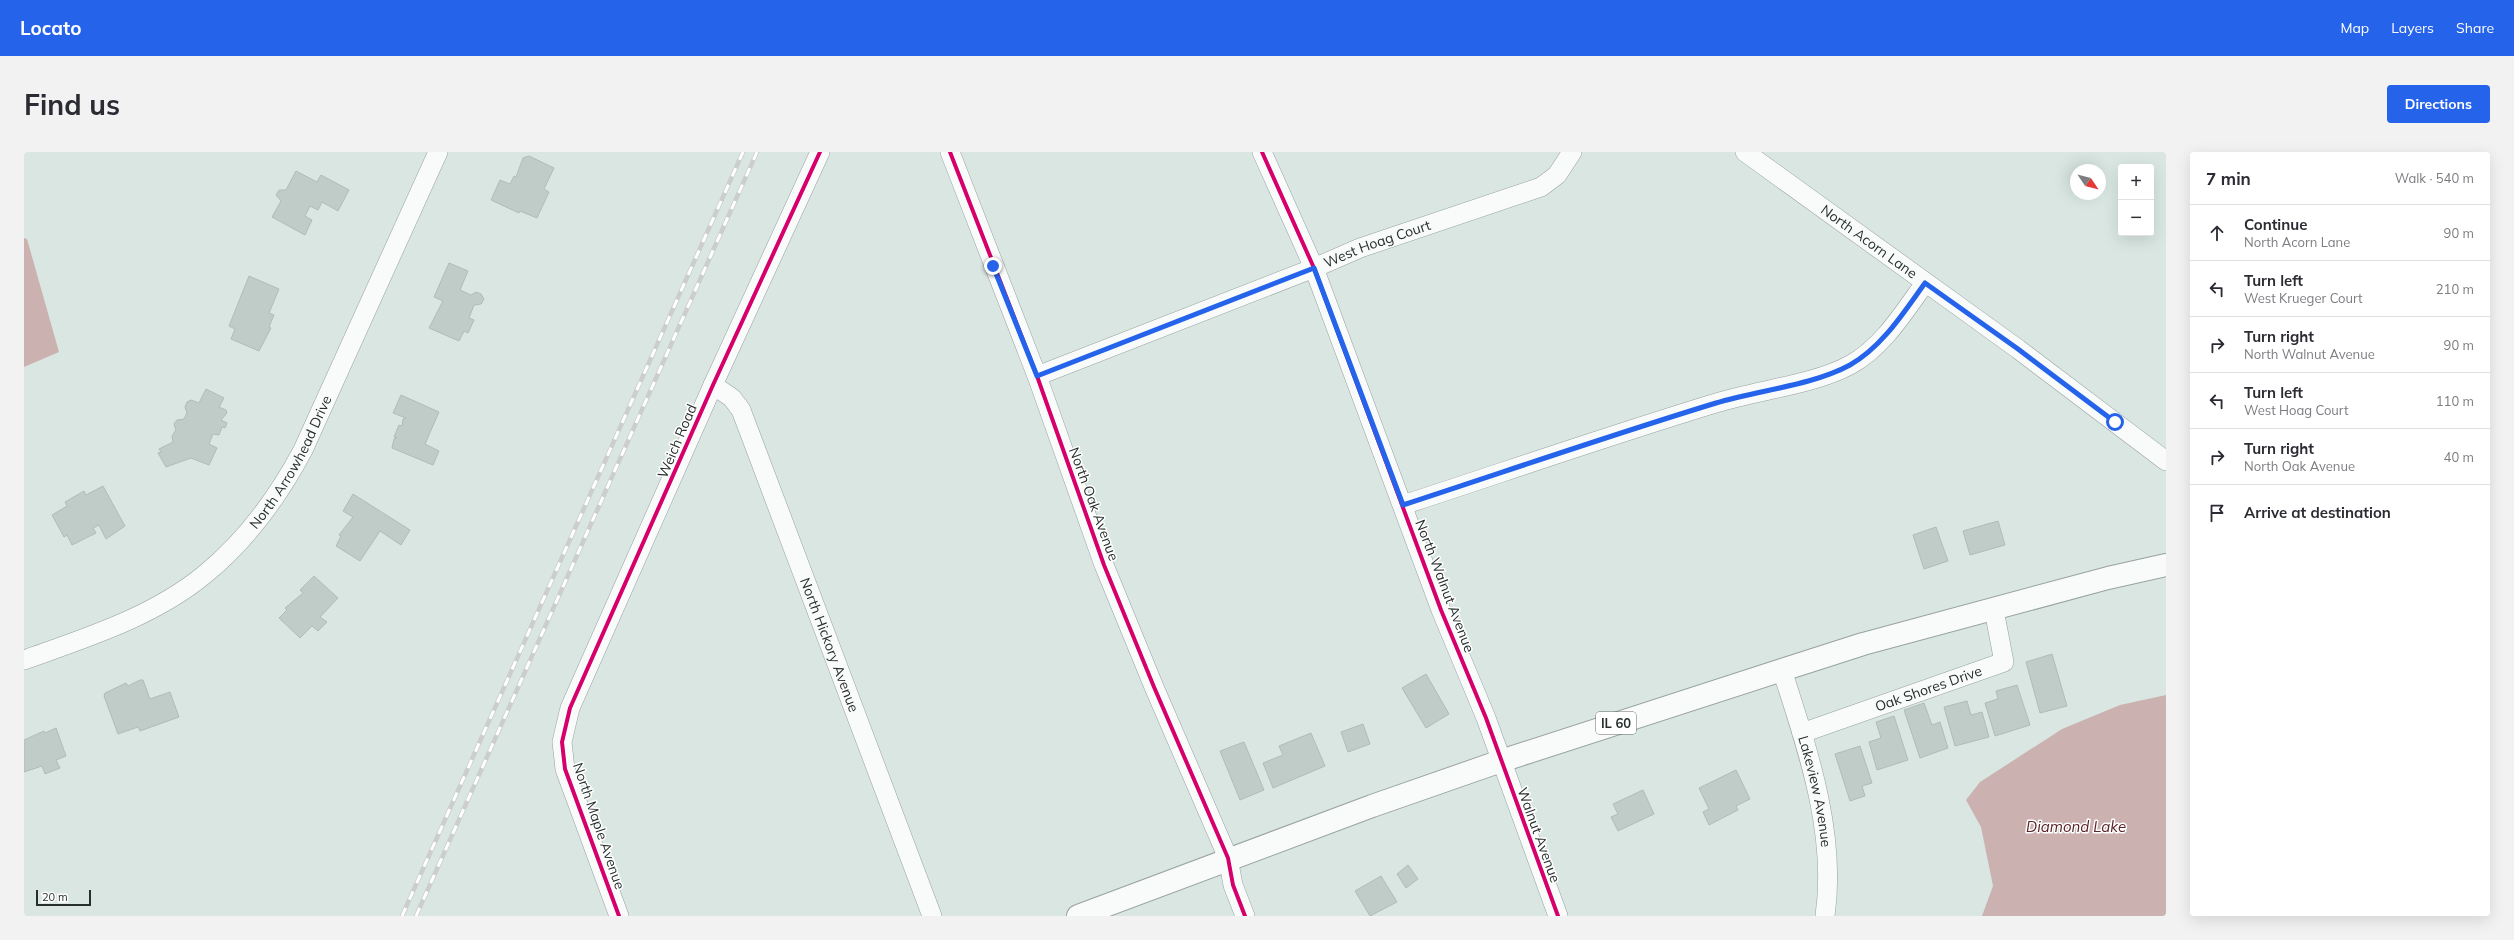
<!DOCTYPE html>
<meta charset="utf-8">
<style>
:root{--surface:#fff;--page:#f2f2f3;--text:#2b2b33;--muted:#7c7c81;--line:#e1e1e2;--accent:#2563eb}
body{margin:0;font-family:Mulish,sans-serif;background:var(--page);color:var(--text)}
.controls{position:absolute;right:12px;top:12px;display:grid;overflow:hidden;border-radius:4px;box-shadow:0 4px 16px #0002}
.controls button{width:36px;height:36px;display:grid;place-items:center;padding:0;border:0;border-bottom:1px solid var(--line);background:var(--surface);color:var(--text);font:20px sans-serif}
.compass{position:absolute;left:2046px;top:12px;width:36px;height:36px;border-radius:50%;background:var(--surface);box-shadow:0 4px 16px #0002;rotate:125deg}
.scale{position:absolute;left:12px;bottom:10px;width:55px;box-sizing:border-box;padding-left:4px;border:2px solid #272f2c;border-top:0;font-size:11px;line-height:14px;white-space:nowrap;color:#272f2c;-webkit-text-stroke:3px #fff;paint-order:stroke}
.stop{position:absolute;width:12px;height:12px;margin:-9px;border:3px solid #2563eb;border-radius:50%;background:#fff}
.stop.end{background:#2563eb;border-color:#fff;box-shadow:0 1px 4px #0008}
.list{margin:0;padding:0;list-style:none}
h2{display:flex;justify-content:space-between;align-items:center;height:52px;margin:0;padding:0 16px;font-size:17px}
h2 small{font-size:13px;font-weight:400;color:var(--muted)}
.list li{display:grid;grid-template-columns:26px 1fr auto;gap:12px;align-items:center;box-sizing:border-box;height:56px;padding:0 16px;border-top:1px solid var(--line)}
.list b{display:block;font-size:15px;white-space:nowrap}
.list p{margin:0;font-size:13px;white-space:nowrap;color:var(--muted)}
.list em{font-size:13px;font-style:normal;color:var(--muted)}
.icon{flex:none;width:22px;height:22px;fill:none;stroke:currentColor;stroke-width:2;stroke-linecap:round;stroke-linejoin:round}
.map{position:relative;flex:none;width:2142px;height:764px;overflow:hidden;border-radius:4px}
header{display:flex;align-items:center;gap:24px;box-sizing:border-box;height:56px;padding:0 20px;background:var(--accent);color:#fff}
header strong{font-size:19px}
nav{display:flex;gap:22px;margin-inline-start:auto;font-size:14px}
.intro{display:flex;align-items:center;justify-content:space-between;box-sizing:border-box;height:96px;padding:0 24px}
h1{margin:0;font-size:28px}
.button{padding:10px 18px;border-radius:4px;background:var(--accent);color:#fff;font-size:14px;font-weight:700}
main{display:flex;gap:24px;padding:0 24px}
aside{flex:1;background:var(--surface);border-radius:4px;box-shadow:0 4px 16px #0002}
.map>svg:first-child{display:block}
.water{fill:#cbb2b1}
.building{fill:#bfccc8;stroke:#b1bcb8}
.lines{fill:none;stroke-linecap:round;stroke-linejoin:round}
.minor-casing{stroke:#98a29e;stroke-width:20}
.primary-casing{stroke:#98a29e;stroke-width:24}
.minor{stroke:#f9fbfb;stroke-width:19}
.primary{stroke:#f9fbfb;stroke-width:22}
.rail-casing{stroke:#cbcecd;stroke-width:4.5}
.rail{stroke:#fff;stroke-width:3;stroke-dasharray:9;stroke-linecap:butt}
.cycleway-casing{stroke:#fff;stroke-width:6}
.cycleway{stroke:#d6006c;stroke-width:4}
.route{stroke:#2563eb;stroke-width:5}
.labels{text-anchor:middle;stroke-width:3;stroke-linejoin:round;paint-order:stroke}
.shield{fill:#fff;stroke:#686d6b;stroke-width:1}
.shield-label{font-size:13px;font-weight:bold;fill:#272f2c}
.street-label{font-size:14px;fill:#272f2c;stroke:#fff}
.water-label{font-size:15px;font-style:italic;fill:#582227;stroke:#fff}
</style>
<header>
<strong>Locato</strong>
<nav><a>Map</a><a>Layers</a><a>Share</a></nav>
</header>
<div class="intro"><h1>Find us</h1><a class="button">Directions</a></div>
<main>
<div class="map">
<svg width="2142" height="764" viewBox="0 0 2142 764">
<rect width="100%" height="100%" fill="#d9e6e2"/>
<g class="water">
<path d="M 0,86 L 3,87 L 35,200 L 0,215 Z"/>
<path d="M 2142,543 L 2142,764 L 1958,764 L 1969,734 L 1957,675 L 1942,648 L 1956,630 L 2038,577 L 2096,553 Z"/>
</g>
<g class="building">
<path d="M 505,4 L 530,16 L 520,37 L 525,40 L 513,66 L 496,59 L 495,61 L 467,48 L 476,28 L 486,32 L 490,24 L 492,25 L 499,6 Z"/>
<path d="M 272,19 L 293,30 L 297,23 L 325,38 L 314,59 L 298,50 L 294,58 L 286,54 L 281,64 L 288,68 L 281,83 L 248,65 L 257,49 L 252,43 L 255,38 L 262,38 Z"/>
<path d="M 425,111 L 444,119 L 436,138 L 447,143 L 452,140 L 457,142 L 460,147 L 457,152 L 450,153 L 445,166 L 450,168 L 444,181 L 440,179 L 435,189 L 405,176 L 419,149 L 410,145 Z"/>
<path d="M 225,124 L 255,137 L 245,161 L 250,163 L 245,175 L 247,176 L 235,199 L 207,187 L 211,177 L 205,174 Z"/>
<path d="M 182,237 L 200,246 L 195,255 L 202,258 L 203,261 L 197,268 L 203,271 L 201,276 L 198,275 L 195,283 L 189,282 L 185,292 L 193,296 L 185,313 L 167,306 L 142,315 L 134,301 L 137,300 L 135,297 L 149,290 L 148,284 L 152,278 L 150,272 L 153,268 L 160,267 L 163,261 L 161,255 L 163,250 L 167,248 L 175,251 Z"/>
<path d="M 377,243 L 415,260 L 401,292 L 415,299 L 409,313 L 368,296 L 370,287 L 373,286 L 370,285 L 375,273 L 378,274 L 379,267 L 382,266 L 369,261 Z"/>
<path d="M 79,334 L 101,374 L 82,387 L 75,373 L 69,376 L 72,381 L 48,393 L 43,383 L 40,385 L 28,363 L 43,354 L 41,350 L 60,339 L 62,343 Z"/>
<path d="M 329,342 L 386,378 L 377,393 L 356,379 L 336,409 L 312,394 L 317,384 L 315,383 L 329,365 L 319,359 Z"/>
<path d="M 1974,369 L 1981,393 L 1946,403 L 1939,379 Z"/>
<path d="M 1912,375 L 1924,409 L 1900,417 L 1889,383 Z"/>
<path d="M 290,424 L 314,446 L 296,465 L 303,470 L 294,479 L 288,474 L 276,486 L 255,466 L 263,458 L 261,456 L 279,441 L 276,438 Z"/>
<path d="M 2028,502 L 2043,554 L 2016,561 L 2002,510 Z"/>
<path d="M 1402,522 L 1425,562 L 1402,576 L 1378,536 Z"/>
<path d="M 116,528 L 119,528 L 126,547 L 146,540 L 155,565 L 116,579 L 114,575 L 94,582 L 80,544 L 81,541 L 102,531 L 104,534 Z"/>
<path d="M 1993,533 L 2006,573 L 1971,584 L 1961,551 L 1974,547 L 1972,539 Z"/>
<path d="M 1943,549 L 1947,563 L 1958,560 L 1965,585 L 1931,594 L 1920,555 Z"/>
<path d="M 1900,551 L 1908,573 L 1916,570 L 1924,596 L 1896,606 L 1880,558 Z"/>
<path d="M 1870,564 L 1884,608 L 1853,618 L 1845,590 L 1857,586 L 1852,570 Z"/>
<path d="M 1339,572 L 1346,592 L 1324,600 L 1317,580 Z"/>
<path d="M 32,576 L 42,604 L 32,608 L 36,616 L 21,622 L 18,614 L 0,620 L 0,588 L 20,579 L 21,581 Z"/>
<path d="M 1287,581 L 1301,614 L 1249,636 L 1239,611 L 1259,603 L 1255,594 Z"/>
<path d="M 1220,590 L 1240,638 L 1216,648 L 1196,599 Z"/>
<path d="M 1836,594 L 1848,631 L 1838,634 L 1841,644 L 1826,649 L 1811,602 Z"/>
<path d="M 1712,618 L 1726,647 L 1712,654 L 1714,658 L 1685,673 L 1679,660 L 1685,657 L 1675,636 Z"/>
<path d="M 1619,638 L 1630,662 L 1594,679 L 1587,665 L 1594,662 L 1589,652 Z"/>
<path d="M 1384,713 L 1394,727 L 1382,736 L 1373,722 Z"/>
<path d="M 1357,724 L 1373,750 L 1346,764 L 1331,739 Z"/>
</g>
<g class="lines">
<defs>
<g id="minor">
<path d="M 926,0 L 1013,224 L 1080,413 L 1130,535 L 1204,706 L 1209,733 L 1221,764"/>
<path d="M 1238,0 L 1290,116 L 1417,458 L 1462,566 L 1534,764"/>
<path id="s1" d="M 1721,0 L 1994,197 L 2142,309"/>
<path id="s2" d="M 1013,224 L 1290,116 L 1336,96 L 1517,35 L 1533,23 L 1548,0"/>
<path id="s3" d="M 689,233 L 708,246 L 717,258 L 908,764"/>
<path d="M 1379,353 C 1483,319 1587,283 1692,251 C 1733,238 1789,233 1826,213 C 1858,196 1880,160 1901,131"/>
<path id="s4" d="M 0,508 C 61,486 129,465 180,423 C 222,389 254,345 279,298 L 414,0"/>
<path id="s5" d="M 1758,518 C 1783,596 1813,681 1801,764"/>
<path id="s6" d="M 1778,581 L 1980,510 L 1970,458"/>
<path d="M 595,764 L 541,617 L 538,590 L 546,556 L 689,233 L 796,0"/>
</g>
<path id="primary" d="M 1054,764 L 1348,654 L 1477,609 L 1758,518 L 1839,492 L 2084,426 L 2142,413"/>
</defs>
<use href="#minor" class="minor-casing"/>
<use href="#primary" class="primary-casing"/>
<use href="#minor" class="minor"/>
<use href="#primary" class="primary"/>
<defs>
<g id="rail">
<path d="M 378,764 L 719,0"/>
<path d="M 392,764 L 733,0"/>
</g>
</defs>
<use href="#rail" class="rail-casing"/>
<use href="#rail" class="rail"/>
<defs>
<g id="cycleway">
<path d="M 926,0 L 1013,224 L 1080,413 L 1130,535 L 1204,706 L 1209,733 L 1221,764"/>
<path d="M 1238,0 L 1290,116 L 1417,458 L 1462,566 L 1534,764"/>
<path d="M 595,764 L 541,617 L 538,590 L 546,556 L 689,233 L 796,0"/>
</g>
</defs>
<use href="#cycleway" class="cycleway-casing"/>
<use href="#cycleway" class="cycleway"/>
</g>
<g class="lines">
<path class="route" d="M 969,114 L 1013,224 L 1290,116 L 1379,353 C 1483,319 1587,283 1692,251 C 1734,238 1787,234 1826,213 C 1858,195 1880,160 1901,131 L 1994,197 L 2091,270"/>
</g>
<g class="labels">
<rect class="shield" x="1572" y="560" width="40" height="22" rx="3"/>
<g class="shield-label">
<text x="1592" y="576">IL 60</text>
</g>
<g class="street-label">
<text dy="5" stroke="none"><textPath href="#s1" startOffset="153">North Acorn Lane</textPath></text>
<text dy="5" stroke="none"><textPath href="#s2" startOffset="365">West Hoag Court</textPath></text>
<text transform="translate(653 289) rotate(-67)" y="5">Weich Road</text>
<text dy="5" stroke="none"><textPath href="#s4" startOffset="344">North Arrowhead Drive</textPath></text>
<text transform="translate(1070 352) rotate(70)" y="5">North Oak Avenue</text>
<text transform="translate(1421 434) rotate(69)" y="5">North Walnut Avenue</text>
<text dy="5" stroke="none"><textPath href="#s3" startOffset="289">North Hickory Avenue</textPath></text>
<text dy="5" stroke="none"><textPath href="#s6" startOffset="134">Oak Shores Drive</textPath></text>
<text dy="5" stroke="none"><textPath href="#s5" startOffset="126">Lakeview Avenue</textPath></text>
<text transform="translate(575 674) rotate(71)" y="5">North Maple Avenue</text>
<text transform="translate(1515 683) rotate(70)" y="5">Walnut Avenue</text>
</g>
<g class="water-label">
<text x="2052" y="680">Diamond Lake</text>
</g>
</g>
</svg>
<div class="controls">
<button>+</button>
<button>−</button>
</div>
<svg class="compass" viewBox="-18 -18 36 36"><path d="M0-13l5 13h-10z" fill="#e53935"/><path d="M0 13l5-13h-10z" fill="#7c7c81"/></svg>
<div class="scale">20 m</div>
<div class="stop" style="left:2091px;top:270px"></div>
<div class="stop end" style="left:969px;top:114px"></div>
</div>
<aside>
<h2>7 min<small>Walk · 540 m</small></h2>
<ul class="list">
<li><svg class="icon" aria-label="ahead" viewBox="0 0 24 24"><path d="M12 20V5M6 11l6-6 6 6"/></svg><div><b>Continue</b><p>North Acorn Lane</p></div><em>90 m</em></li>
<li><svg class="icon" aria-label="left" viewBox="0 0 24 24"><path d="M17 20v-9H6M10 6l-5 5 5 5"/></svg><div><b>Turn left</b><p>West Krueger Court</p></div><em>210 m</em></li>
<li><svg class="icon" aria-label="right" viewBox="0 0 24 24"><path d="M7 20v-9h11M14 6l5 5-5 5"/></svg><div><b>Turn right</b><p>North Walnut Avenue</p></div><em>90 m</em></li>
<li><svg class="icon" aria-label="left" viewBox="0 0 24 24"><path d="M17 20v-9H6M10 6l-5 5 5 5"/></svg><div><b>Turn left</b><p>West Hoag Court</p></div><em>110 m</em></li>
<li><svg class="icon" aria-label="right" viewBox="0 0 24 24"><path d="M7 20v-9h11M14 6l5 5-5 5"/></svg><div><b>Turn right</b><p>North Oak Avenue</p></div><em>40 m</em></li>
<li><svg class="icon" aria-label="arrive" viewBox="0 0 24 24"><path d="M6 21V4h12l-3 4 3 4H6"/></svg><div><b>Arrive at destination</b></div></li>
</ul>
</aside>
</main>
